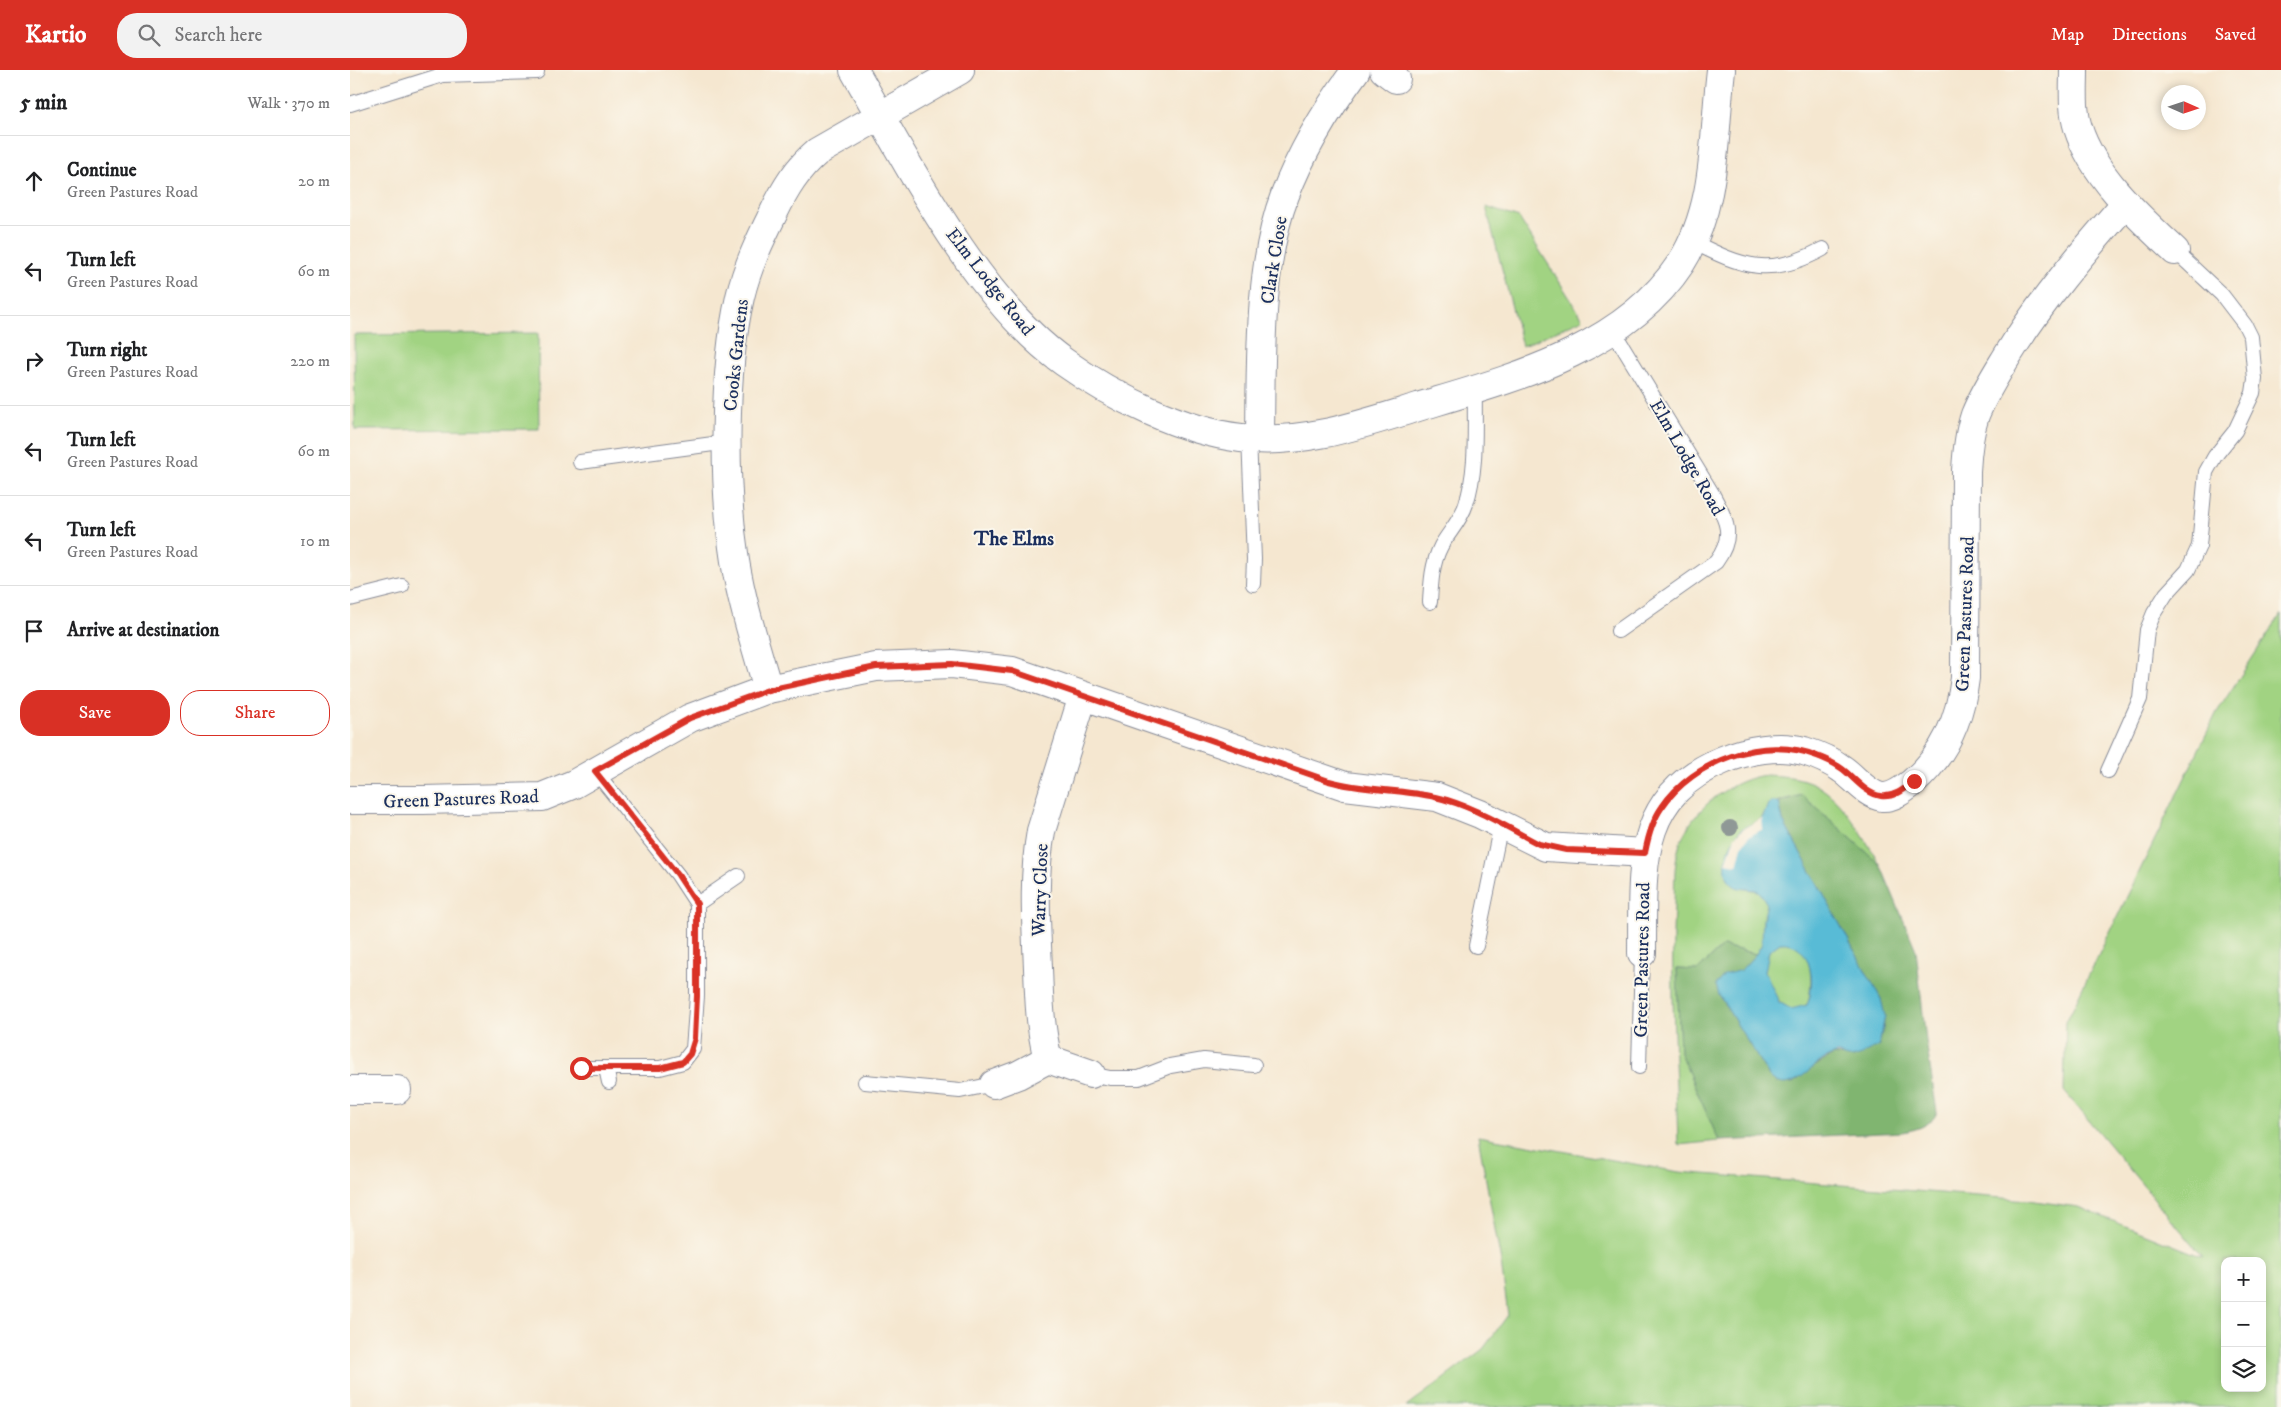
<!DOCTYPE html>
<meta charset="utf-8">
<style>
:root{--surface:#fff;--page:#f2f2f2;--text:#202124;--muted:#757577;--line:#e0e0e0;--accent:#d93025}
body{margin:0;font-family:"IM FELL DW Pica",serif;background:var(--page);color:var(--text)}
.controls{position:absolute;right:15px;bottom:15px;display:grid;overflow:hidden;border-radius:10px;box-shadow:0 2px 8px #0003}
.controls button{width:45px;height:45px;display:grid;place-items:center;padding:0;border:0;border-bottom:1px solid var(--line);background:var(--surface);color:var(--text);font:25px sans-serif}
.compass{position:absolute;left:1811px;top:15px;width:45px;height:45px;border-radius:50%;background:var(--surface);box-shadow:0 2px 8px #0003;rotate:93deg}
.stop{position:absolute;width:15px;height:15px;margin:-11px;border:4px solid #d93025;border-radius:50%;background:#fff}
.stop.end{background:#d93025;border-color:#fff;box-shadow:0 1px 5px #0008}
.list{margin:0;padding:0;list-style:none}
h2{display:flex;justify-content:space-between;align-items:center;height:65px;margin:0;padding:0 20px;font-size:21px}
h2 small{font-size:16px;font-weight:400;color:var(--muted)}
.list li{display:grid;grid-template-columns:32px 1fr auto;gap:15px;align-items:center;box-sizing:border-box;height:90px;padding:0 20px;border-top:1px solid var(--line)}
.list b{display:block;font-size:19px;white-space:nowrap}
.list p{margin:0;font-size:16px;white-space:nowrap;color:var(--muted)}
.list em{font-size:16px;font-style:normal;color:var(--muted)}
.actions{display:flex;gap:10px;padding:15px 20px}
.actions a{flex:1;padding:11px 0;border:1px solid var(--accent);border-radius:20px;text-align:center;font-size:18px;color:var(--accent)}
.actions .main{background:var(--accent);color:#fff}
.icon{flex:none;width:28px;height:28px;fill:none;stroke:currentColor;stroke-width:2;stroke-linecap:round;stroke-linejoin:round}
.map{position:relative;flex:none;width:1931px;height:1337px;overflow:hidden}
header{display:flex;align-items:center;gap:30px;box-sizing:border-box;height:70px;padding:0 25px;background:var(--accent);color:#fff}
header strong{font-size:24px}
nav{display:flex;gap:28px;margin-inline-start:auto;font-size:18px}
.search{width:350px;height:45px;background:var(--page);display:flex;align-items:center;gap:12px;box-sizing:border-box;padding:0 18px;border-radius:20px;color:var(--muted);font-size:19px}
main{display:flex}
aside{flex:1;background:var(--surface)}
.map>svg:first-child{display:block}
.green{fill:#a1d382;stroke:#5e8170;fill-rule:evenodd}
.forest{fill:#80b570;stroke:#4e7267}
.water{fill:#58bbd6;stroke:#3a759a;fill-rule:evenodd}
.pier{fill:#f5e7d0}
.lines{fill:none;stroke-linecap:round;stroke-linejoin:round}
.service-casing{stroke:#888b97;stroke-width:16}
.minor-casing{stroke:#888b97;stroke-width:30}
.service{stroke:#fff;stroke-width:14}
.minor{stroke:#fff;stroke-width:28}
.tree{fill:#8f9896}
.route{stroke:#d93025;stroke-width:6}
.labels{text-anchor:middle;stroke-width:4;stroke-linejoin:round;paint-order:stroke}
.street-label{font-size:19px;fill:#1b2f5e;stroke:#fbf7ec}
.neighbourhood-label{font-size:20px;font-weight:bold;fill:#1b2f5e;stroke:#fbf7ec}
</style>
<header>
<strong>Kartio</strong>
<div class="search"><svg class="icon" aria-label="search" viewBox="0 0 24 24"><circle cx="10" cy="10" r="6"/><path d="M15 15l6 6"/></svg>Search here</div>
<nav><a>Map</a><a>Directions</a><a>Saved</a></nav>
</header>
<main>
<aside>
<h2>5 min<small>Walk · 370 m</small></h2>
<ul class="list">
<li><svg class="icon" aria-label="ahead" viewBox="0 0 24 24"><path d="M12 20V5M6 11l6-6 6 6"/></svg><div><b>Continue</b><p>Green Pastures Road</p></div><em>20 m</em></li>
<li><svg class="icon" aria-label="left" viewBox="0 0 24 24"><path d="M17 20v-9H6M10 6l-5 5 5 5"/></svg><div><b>Turn left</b><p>Green Pastures Road</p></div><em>60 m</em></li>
<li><svg class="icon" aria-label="right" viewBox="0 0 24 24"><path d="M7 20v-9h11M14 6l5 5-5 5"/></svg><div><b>Turn right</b><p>Green Pastures Road</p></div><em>220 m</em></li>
<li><svg class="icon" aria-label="left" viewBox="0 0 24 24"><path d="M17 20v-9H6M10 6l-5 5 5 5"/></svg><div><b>Turn left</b><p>Green Pastures Road</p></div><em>60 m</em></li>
<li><svg class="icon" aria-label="left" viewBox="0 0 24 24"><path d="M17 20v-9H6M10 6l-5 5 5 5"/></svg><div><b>Turn left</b><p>Green Pastures Road</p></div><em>10 m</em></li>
<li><svg class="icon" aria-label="arrive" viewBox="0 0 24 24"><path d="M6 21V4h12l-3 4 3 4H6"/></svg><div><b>Arrive at destination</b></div></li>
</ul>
<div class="actions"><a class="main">Save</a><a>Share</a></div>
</aside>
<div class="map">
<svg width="1931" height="1337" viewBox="0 0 1931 1337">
<rect width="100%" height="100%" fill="#fbf7ec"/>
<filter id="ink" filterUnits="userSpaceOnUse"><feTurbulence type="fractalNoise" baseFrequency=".02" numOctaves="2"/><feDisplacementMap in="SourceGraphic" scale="10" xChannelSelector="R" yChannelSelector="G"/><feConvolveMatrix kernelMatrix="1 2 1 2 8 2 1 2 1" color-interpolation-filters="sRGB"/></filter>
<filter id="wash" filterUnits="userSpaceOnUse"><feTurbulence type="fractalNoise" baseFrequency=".0096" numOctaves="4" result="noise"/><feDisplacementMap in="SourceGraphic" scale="20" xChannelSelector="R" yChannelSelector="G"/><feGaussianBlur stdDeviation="1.12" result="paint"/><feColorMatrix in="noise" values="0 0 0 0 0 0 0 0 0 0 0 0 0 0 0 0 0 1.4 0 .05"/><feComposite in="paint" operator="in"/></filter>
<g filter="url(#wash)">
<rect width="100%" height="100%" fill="#f5e7d0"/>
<g class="green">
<path d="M 1136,137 L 1169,148 L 1233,249 L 1172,276 Z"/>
<path d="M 188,263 L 189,359 L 5,360 L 4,265 Z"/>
<path d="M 1931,544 L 1931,1337 L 1056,1337 L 1133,1279 L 1158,1245 L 1151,1192 L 1128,1066 L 1329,1102 L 1677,1130 L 1728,1137 L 1853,1187 L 1714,1021 L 1716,952 L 1867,642 ZM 1875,1191 L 1912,1191 L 1912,1318 L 1875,1318 Z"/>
<path d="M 1416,705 C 1428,706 1442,706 1454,710 C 1489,720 1512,765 1530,794 L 1452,725 C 1434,730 1418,730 1412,748 L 1394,758 L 1377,788 L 1395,819 L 1409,821 L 1418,834 L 1413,850 L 1412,874 L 1406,884 L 1373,876 L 1348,900 L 1327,899 L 1330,983 L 1369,1071 L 1328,1075 C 1326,996 1320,916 1324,836 C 1325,813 1323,787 1333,766 C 1348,735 1383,709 1416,705 Z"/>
<path d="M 1436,872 C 1464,876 1463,912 1458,933 C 1439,953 1416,919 1415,901 C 1414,894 1417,887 1419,881 L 1430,873 Z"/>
</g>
<path class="forest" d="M 1452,725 L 1530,794 L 1566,880 L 1576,971 L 1587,1042 C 1582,1056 1565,1060 1552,1062 L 1369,1071 L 1330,983 L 1327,899 L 1348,900 L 1373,876 L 1406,884 L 1369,925 L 1419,1006 L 1426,1012 L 1443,1013 L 1456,1002 L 1483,985 L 1503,988 L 1529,975 L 1534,955 L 1531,929 L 1433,751 L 1429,732 Z"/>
<path class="water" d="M 1422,732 L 1429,732 L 1433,751 L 1531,929 L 1535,946 L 1529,975 C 1520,979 1510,988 1500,988 C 1495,989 1491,983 1486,984 C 1462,989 1442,1031 1419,1006 L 1369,925 L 1366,915 L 1374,905 L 1391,900 L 1406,884 L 1412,874 L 1413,850 L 1417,834 L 1409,821 C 1401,818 1393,820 1386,817 C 1366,807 1379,770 1392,759 C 1397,755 1408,753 1412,748 C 1415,744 1416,738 1418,734 ZM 1430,873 C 1461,870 1467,912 1457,935 L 1441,939 L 1429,932 L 1415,902 L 1419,881 Z"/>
<path class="pier" d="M 1412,748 L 1413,759 L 1398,767 L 1392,776 L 1387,795 L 1376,793 L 1385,766 L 1394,758 Z"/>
</g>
<g filter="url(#ink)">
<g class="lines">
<defs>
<g id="service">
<path d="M 0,34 L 92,5 L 187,2 L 187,0"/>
<path d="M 1343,172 C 1393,197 1420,208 1473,179"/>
<path d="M 1262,259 L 1363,425 C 1377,451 1385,466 1366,492 L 1268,561"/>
<path d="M 899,368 L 904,489 L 903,514"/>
<path d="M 230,392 L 378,372"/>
<path d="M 0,529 L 52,516"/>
<path d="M 1080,532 C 1081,513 1082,493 1091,476 C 1099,462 1111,450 1116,434 C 1128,397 1124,357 1125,320"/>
<path d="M 1758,701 L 1790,629 L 1797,560 L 1804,543 L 1816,524 L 1838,500 L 1849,476 L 1856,402 L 1865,386 L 1885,361 L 1903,323 L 1905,309 L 1901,267 L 1895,255 L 1872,225 L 1825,181"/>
<path d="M 347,834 L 388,806"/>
<path d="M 1126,876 L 1151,754"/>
<path d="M 1289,997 L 1292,883"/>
<path d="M 231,998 L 310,998 L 333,992 L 343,979 L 347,926 L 347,834 L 328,805 L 245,701"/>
<path d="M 256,998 L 259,1012"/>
<path d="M 741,1004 L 760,1008 L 789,1008 L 820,996 L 854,990 L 904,995"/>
<path d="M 515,1012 L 610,1021 L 644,1014"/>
</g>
<g id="minor">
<path d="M 504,0 C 557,92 627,230 714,292 C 763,327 832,361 891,368 C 953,375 1009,355 1068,337 C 1161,309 1274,280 1331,193 C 1368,135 1363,66 1371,0"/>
<path d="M 1034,0 L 1046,9"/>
<path d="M 1724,0 C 1724,19 1722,39 1728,58 C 1743,106 1790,148 1825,181"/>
<path d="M 910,369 C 911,294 908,195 935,125 C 952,80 978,38 1006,0"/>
<path d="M 418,619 C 406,577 392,534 385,491 C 373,414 373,303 390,227 C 397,197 410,170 424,142 C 435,119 447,99 467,82 L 610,0"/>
<path d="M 733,626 L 691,761 C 683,806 686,852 688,898 C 689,928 690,959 698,989 L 741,1004"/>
<path d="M 0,730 L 73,730 L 192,727 L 224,714 L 340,648 L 418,619 L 526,597 L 602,594 L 662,601 L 995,716 L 1087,727 L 1130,744 L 1196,777 L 1295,783"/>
<path d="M 1292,883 C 1293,801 1283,727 1373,690 C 1397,680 1429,674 1454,681 C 1467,685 1481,691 1492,699 C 1504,707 1517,725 1532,727 C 1543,728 1554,719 1562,713 C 1595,685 1610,650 1615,608 L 1616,401 C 1617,382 1619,363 1625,345 C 1633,325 1645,306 1656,288 C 1690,232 1732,183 1775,134"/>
<path d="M 644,1014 L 668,1005 L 698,989"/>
<path d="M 0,1020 L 47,1020"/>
</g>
</defs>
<use href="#service" class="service-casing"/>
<use href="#minor" class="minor-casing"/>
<use href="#service" class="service"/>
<use href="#minor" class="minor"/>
</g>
<circle class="tree" cx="1380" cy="758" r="8"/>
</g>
<g class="lines" filter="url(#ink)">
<path class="route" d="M 231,998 L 310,998 L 333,992 L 340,984 L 345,968 L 347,926 L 347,834 L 328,805 L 245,701 L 340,648 L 418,620 L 526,597 L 602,594 L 662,601 L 979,711 C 1014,721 1050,719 1085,727 C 1122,735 1156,757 1189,774 L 1216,780 L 1295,783 C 1298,767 1302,751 1312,737 C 1343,691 1415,664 1467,686 C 1475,689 1484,693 1491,698 C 1503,706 1515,724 1531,726 C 1544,728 1555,718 1564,711"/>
</g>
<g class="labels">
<g class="street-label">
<text transform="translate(923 190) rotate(-81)" y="7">Clark Close</text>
<text transform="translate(641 211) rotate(52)" y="7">Elm Lodge Road</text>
<text transform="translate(385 285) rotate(-84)" y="7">Cooks Gardens</text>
<text transform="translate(1338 387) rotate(60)" y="7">Elm Lodge Road</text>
<text transform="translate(1614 544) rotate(-88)" y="7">Green Pastures Road</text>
<text transform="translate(111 728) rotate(-2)" y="7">Green Pastures Road</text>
<text transform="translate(689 820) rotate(-88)" y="7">Warry Close</text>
<text transform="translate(1291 890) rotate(-89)" y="7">Green Pastures Road</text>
</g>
<g class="neighbourhood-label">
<text x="664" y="475">The Elms</text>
</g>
</g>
</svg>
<div class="controls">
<button>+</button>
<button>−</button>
<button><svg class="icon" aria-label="layers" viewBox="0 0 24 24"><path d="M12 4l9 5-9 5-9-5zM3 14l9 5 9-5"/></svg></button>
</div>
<svg class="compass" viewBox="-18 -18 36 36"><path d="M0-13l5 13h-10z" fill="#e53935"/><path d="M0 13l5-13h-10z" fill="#757577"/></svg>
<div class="stop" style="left:231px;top:998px"></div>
<div class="stop end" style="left:1564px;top:711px"></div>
</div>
</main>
